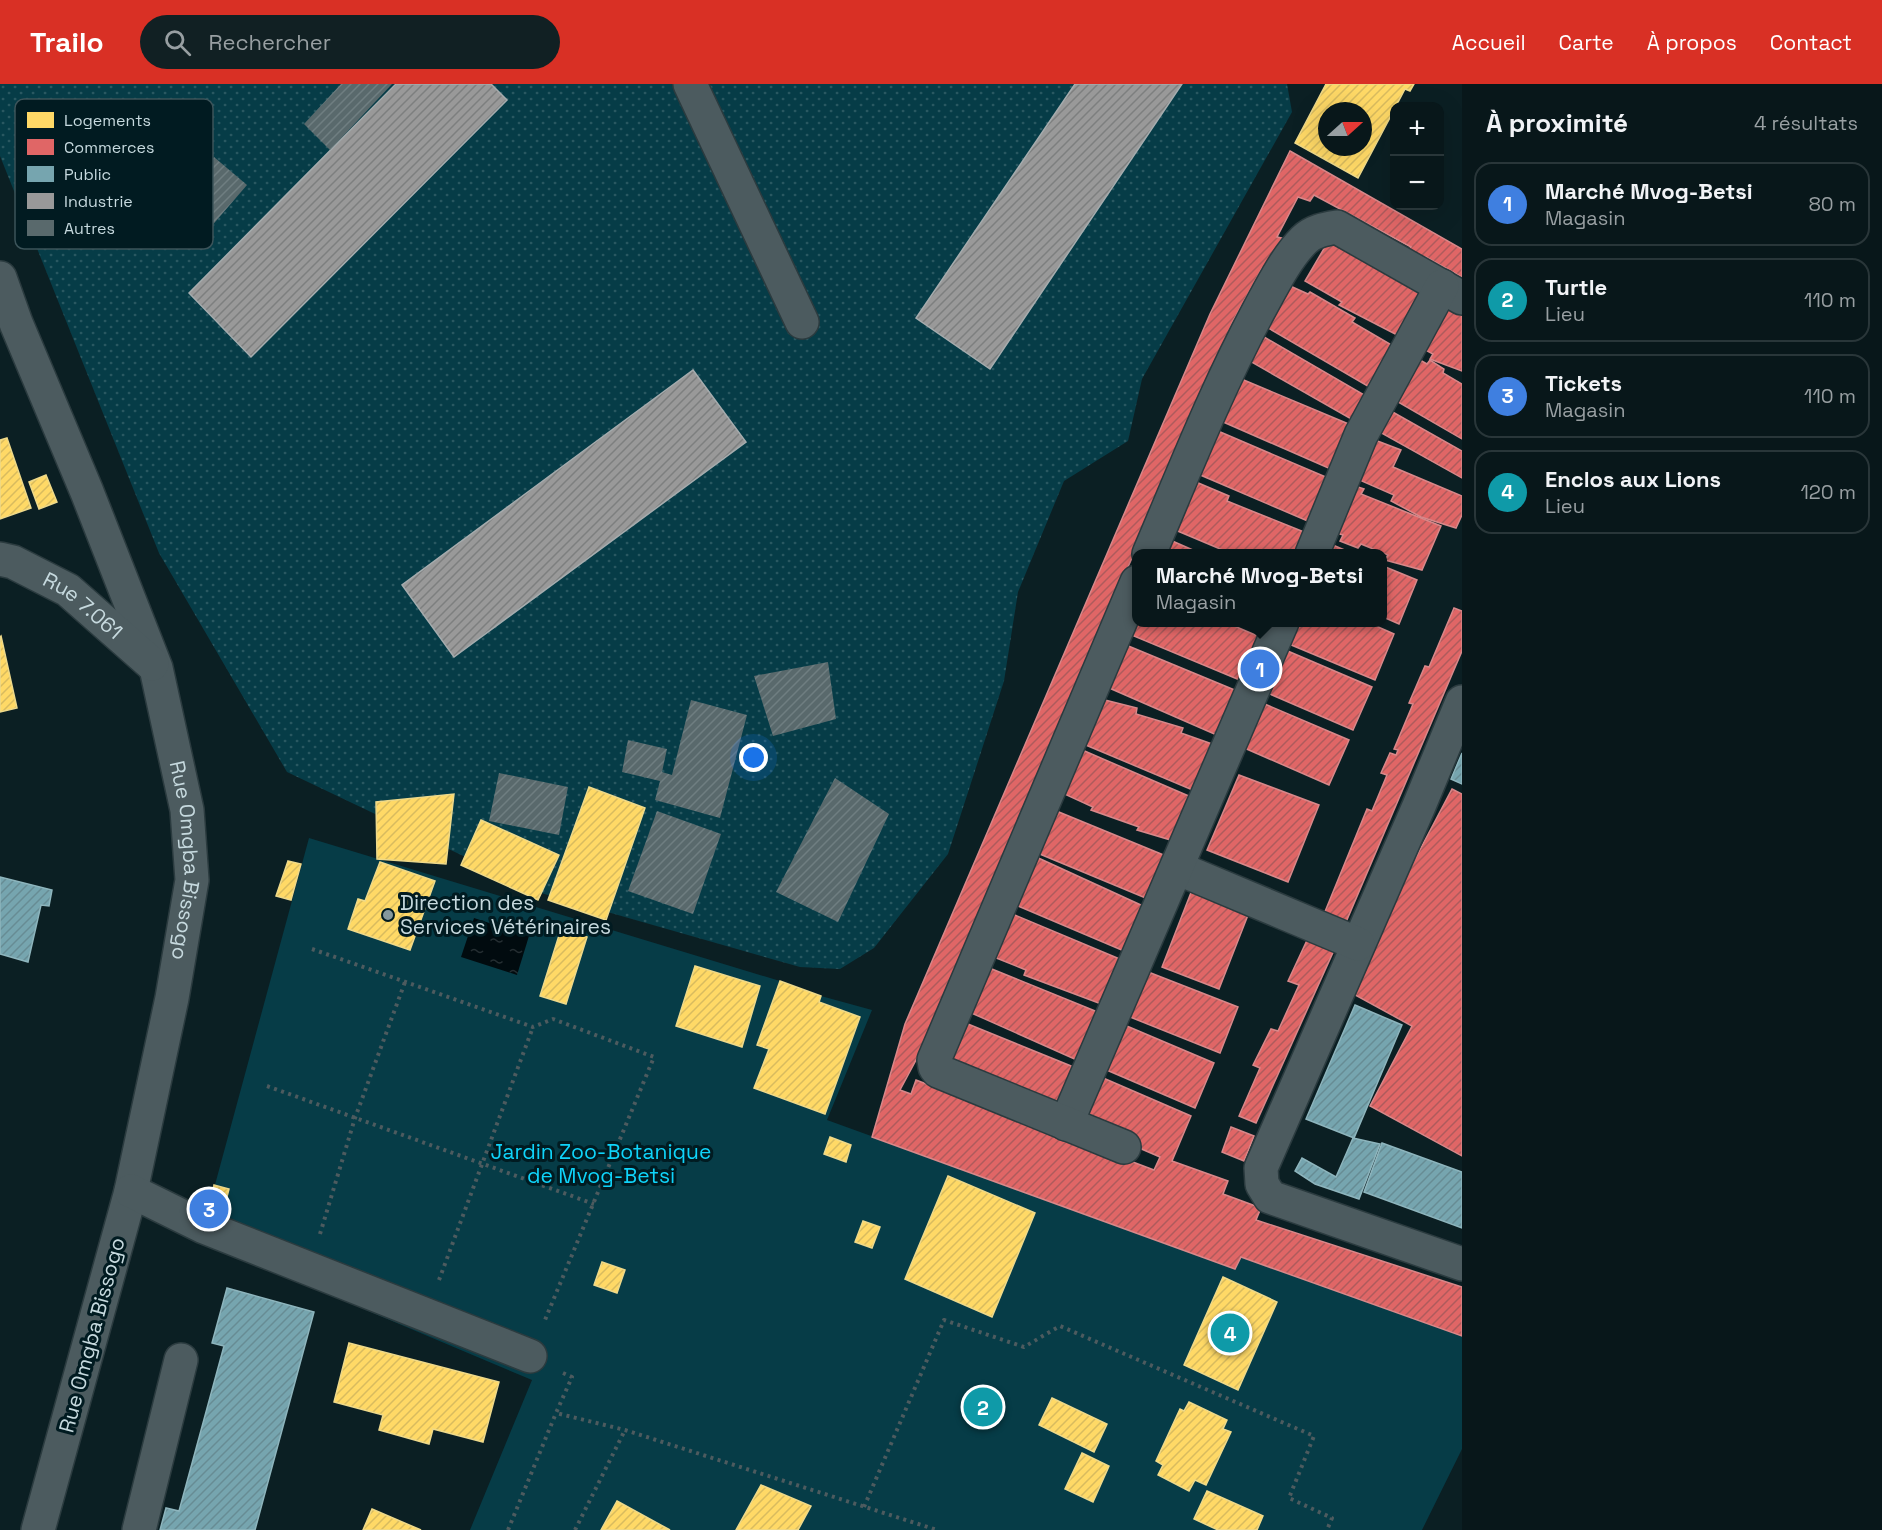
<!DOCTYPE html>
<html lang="fr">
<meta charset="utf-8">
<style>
:root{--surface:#08171a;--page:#112023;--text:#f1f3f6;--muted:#989fa2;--line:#293639;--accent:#d93025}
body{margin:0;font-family:"Space Grotesk",sans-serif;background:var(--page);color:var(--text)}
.controls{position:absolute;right:18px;top:18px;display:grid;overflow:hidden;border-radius:12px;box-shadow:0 6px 24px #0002}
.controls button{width:54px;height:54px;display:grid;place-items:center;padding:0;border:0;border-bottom:2px solid var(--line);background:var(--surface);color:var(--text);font:30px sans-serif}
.compass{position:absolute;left:1318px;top:18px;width:54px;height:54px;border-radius:50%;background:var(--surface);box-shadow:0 6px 24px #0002;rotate:69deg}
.you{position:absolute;left:754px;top:674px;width:21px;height:21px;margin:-15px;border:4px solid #fff;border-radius:50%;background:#1a73e8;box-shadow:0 0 0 9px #1a73e833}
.badge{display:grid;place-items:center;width:39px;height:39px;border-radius:50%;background:var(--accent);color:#fff;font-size:20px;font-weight:700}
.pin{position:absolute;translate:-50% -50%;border:3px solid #fff;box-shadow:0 2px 6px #0006}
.popup{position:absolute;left:1132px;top:465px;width:255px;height:78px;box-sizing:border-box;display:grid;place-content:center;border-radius:12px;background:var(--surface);filter:drop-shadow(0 2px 4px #0005);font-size:20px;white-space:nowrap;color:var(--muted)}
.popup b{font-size:22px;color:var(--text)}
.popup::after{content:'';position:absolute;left:50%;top:100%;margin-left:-12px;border:12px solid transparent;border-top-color:var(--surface)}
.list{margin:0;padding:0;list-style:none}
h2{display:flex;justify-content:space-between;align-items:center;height:78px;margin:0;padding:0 24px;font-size:26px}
h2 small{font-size:20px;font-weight:400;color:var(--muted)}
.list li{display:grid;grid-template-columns:39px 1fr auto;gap:18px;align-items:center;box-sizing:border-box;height:84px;margin:0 12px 12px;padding:0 12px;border:2px solid var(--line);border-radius:18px}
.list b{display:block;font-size:22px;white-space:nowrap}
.list p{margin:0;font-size:20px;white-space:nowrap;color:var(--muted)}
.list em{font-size:20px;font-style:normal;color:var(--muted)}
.icon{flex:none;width:33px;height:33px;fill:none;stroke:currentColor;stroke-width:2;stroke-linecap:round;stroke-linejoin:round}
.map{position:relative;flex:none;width:1462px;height:1446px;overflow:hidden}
header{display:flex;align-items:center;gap:36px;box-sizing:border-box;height:84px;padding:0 30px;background:var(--accent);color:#fff}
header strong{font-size:28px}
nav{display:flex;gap:33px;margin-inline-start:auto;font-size:21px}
.search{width:420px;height:54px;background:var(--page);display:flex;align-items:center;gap:15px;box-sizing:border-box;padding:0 21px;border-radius:33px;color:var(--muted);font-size:22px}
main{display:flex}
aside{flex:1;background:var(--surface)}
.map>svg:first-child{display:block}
.grass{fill:url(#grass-dots)}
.garden{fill:#063c47}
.water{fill:url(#water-ripples)}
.homes{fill:url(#homes-hatch);stroke:#eed98a;stroke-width:1.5;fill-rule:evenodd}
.shops{fill:url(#shops-hatch);stroke:#d8888a;stroke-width:1.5}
.public{fill:url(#public-hatch);stroke:#8eb5bd;stroke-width:1.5}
.industry{fill:url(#industry-hatch);stroke:#a6acae;stroke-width:1.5}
.building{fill:url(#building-hatch)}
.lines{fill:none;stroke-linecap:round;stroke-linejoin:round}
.minor-casing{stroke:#2b3b3f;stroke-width:36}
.path{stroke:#4d5b5f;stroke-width:4;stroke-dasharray:3 4.5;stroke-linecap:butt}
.minor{stroke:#4c5b5f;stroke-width:33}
.poi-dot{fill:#85989d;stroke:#011b21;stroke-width:2}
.labels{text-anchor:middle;stroke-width:6;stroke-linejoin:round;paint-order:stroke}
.street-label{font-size:21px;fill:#c6d9de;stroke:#011b21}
.poi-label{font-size:21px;fill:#c6d9de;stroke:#011b21;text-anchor:start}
.park-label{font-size:21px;fill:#0fd4fa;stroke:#011b21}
.key{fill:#011b21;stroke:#3c545a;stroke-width:1.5}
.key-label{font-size:16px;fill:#c6d9de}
</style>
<header>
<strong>Trailo</strong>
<div class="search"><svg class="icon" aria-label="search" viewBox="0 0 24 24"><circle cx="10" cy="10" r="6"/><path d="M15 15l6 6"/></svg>Rechercher</div>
<nav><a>Accueil</a><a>Carte</a><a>À propos</a><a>Contact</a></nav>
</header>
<main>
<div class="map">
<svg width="1462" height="1446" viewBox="0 0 1462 1446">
<defs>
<pattern id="grass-dots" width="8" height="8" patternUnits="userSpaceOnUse" patternTransform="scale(1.5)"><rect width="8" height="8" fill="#063c47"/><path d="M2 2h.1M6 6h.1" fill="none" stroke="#295861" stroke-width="1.8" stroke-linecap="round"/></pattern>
<pattern id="water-ripples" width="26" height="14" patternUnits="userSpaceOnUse" patternTransform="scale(1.5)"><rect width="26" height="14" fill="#010b0f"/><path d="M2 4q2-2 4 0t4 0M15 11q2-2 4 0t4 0" fill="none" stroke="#252e32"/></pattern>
<pattern id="homes-hatch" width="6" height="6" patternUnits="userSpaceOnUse" patternTransform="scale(1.5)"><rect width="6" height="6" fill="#ffd966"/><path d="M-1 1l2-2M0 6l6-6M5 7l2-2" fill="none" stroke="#d8bb5f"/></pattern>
<pattern id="shops-hatch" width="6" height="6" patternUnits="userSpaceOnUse" patternTransform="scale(1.5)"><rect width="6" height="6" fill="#e06666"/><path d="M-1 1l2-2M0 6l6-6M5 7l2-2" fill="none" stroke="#ae5b5c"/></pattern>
<pattern id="public-hatch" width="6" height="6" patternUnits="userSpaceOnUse" patternTransform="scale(1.5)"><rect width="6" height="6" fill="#76a5af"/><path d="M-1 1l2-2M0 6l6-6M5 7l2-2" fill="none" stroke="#678c94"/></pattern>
<pattern id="industry-hatch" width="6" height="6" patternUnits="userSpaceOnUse" patternTransform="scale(1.5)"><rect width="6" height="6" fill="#999"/><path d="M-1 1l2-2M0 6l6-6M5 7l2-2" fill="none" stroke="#7d7f7f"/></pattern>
<pattern id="building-hatch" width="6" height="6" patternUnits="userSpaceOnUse" patternTransform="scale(1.5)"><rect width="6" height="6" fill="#59696c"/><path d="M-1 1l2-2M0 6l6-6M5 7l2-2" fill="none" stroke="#6f7e81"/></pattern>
</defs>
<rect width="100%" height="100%" fill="#0b1f23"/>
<path class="grass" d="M 0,0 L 1287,0 L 1292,28 L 1142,295 L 1128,357 L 1064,397 L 1018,508 L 1004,597 L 948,770 L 874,864 L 840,885 L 800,883 L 541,809 L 287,688 L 159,469 L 0,72 Z"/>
<path class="garden" d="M 309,754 L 780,897 L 821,912 L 872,926 L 827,1036 L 1235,1184 L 1241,1173 L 1462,1252 L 1462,1365 L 1422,1446 L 470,1446 L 532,1296 L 200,1156 Z"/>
<path class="water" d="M 474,834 L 529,852 L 517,891 L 461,873 Z"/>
<g class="homes">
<path d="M 1326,0 L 1414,0 L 1410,7 L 1405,5 L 1396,22 L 1394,22 L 1394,26 L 1358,94 L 1295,59 ZM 1327,27 L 1363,27 L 1363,63 L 1327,63 Z"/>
<path d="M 7,354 L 31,424 L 0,435 L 0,356 Z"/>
<path d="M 46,391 L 57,418 L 39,425 L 29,398 Z"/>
<path d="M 1,552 L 17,624 L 0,628 L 0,553 Z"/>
<path d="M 589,703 L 645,724 L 606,836 L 548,816 Z"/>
<path d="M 454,710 L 446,780 L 377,775 L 376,718 Z"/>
<path d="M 481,736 L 559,771 L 538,816 L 461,781 Z"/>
<path d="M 288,777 L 301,780 L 291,816 L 276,812 Z"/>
<path d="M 380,778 L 435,797 L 410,866 L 348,845 L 358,815 L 365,817 Z"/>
<path d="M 561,845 L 587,853 L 566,920 L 540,912 Z"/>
<path d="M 695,882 L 760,902 L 742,963 L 676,942 Z"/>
<path d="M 780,897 L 821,912 L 819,918 L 860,933 L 825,1030 L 754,1004 L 769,965 L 757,961 Z"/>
<path d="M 830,1053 L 851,1061 L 846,1078 L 824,1070 Z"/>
<path d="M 948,1092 L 1035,1129 L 992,1233 L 905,1195 Z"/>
<path d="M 214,1101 L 229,1105 L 223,1128 L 209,1125 Z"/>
<path d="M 863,1137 L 880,1143 L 872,1164 L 855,1158 Z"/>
<path d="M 602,1178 L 625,1186 L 617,1209 L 594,1201 Z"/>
<path d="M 1223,1193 L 1277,1218 L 1238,1306 L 1184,1281 Z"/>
<path d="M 349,1259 L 499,1298 L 483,1358 L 433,1345 L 429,1360 L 379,1346 L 383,1331 L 334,1318 Z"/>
<path d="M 975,1314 L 995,1319 L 992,1332 L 972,1326 Z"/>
<path d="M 1052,1314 L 1107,1340 L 1094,1368 L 1039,1341 Z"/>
<path d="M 1189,1318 L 1227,1336 L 1223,1345 L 1231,1348 L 1206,1401 L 1195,1396 L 1189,1407 L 1158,1391 L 1163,1381 L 1156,1377 L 1180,1325 L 1184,1327 Z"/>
<path d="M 1082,1369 L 1109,1382 L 1093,1418 L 1065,1405 Z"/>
<path d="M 761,1401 L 811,1422 L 798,1446 L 736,1446 Z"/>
<path d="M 1207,1407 L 1263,1432 L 1257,1446 L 1218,1446 L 1194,1435 Z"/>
<path d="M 617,1417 L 670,1446 L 601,1446 Z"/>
<path d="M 372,1425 L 421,1446 L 363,1446 Z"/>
</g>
<g class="shops">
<path d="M 1290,67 L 1462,165 L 1462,193 L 1426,173 L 1423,176 L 1407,167 L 1411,163 L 1314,111 L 1310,117 L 1298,113 L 1277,153 L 1282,154 L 1266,185 L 1262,184 L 1232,239 L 1214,290 L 1099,548 L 930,950 L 900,1006 L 911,1010 L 916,996 L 1154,1086 L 1160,1073 L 1072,1035 L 1094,990 L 1191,1032 L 1172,1077 L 1228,1097 L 1223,1110 L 1261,1124 L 1256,1136 L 1462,1203 L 1462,1252 L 1241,1173 L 1235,1185 L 872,1053 L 905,940 L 1210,230 Z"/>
<path d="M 1329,156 L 1425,213 L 1401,253 L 1339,221 L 1342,218 L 1305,197 Z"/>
<path d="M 1288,201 L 1308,210 L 1310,208 L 1355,234 L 1352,238 L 1395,263 L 1371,304 L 1263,241 Z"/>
<path d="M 1440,220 L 1462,232 L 1462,287 L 1430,275 L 1433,270 L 1416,261 Z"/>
<path d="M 1259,250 L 1366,312 L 1353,336 L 1248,276 Z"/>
<path d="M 1411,271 L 1427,280 L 1430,276 L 1444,285 L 1443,289 L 1462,300 L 1462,355 L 1386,311 Z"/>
<path d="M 1239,294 L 1351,341 L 1333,386 L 1221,337 Z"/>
<path d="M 1382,322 L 1462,367 L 1462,394 L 1369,342 Z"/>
<path d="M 1218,347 L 1328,394 L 1310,438 L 1198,390 Z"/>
<path d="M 1367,353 L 1401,366 L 1393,383 L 1462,412 L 1462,431 L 1456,444 L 1421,433 L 1391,417 L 1394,411 L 1348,391 Z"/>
<path d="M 1196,398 L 1229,412 L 1227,417 L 1304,448 L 1296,470 L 1232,470 L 1173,445 Z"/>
<path d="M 1346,399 L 1364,405 L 1361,410 L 1441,442 L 1422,486 L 1385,476 L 1388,471 L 1361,460 L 1358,464 L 1340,457 L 1343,451 L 1325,445 Z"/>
<path d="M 1170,456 L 1202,470 L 1163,470 Z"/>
<path d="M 1321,456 L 1354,470 L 1314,470 Z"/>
<path d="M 1383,482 L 1417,496 L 1399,540 L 1383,533 Z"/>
<path d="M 1454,524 L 1462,527 L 1462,567 L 1346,838 L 1324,830 L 1367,725 L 1372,727 L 1387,691 L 1381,689 L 1390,669 L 1396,671 L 1398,666 L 1394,665 L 1413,620 L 1409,619 L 1425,582 L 1429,583 Z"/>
<path d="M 1137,538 L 1225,538 L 1260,553 L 1242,597 L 1129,550 Z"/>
<path d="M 1243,538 L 1266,538 L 1263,547 Z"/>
<path d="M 1284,538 L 1367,538 L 1394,550 L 1375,596 L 1277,555 Z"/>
<path d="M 1126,561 L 1237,607 L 1219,652 L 1107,603 Z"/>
<path d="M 1276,562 L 1372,603 L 1353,646 L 1256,604 Z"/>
<path d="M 1101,615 L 1137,624 L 1136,630 L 1183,644 L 1181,649 L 1215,661 L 1195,707 L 1081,659 Z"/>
<path d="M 1253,615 L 1349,656 L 1329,701 L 1233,659 Z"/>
<path d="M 1080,665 L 1191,713 L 1174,757 L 1137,746 L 1139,743 L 1091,726 L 1093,723 L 1060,708 Z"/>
<path d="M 1239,691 L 1319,721 L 1288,798 L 1207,766 Z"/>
<path d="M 1452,705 L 1462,710 L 1462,1072 L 1370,1022 L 1412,942 L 1346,906 Z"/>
<path d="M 1054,726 L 1166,772 L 1148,815 L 1035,768 Z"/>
<path d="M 1034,772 L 1143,822 L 1124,867 L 1011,819 Z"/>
<path d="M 1192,806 L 1250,826 L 1219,905 L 1162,883 Z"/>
<path d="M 1010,829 L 1122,876 L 1104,921 L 1024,891 L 1026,886 L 989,871 Z"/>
<path d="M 1309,852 L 1335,864 L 1256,1039 L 1239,1032 L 1260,984 L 1253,981 L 1271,945 L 1278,947 L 1299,901 L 1288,897 Z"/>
<path d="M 987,883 L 1100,929 L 1079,977 L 967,927 Z"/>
<path d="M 1138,884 L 1238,923 L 1220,969 L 1120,929 Z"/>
<path d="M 1115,937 L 1214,979 L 1195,1024 L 1095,981 Z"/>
<path d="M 963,938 L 1076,984 L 1055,1030 L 943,982 Z"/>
<path d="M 1231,1043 L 1254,1052 L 1244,1077 L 1222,1068 Z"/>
</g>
<g class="public">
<path d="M 1462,669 L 1462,700 L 1451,695 Z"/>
<path d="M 0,793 L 52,806 L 49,822 L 41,821 L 28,878 L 0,870 Z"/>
<path d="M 1355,921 L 1402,941 L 1354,1054 L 1306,1035 Z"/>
<path d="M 1353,1054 L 1380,1060 L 1359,1115 L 1315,1100 L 1295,1087 L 1302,1074 L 1336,1093 Z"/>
<path d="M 1382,1059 L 1462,1088 L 1462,1144 L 1364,1108 Z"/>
<path d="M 227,1204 L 314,1228 L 255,1446 L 160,1446 L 166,1424 L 179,1427 L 224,1262 L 212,1259 Z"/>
</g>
<g class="industry">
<path d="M 396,0 L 491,0 L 507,16 L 251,273 L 189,209 Z"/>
<path d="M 1075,0 L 1182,0 L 990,285 L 916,234 Z"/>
<path d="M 693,286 L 746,358 L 454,573 L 402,501 Z"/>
</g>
<g class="building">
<path d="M 341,0 L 392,0 L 330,66 L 304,40 Z"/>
<path d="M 214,73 L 247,101 L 197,159 L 164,130 Z"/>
<path d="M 828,578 L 836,635 L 773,652 L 754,592 Z"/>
<path d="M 691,616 L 747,631 L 720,734 L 655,716 L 660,697 L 622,688 L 628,656 L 667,665 L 662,688 L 672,691 Z"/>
<path d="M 499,689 L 568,703 L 559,751 L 489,737 Z"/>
<path d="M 835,694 L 889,730 L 838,838 L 776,808 Z"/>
<path d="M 657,727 L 721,750 L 693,830 L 628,807 Z"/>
</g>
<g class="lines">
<defs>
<g id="minor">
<path d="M 690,0 L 802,238"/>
<path id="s1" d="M 0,194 L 16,239 L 87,408 L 156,584 L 187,726 L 192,796 L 172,914 L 131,1107 L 38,1446"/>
<path d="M 1149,470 C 1184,388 1217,304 1259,226 C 1271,204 1286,174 1304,156 C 1313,147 1325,145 1337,143 L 1462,214"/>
<path d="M 1312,470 L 1361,351 L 1442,202"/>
<path id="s2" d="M 0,475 L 13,478 L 68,506 L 152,580"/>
<path d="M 1462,618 L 1419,722 L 1261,1084 L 1262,1100 L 1270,1113 L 1462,1180"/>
<path d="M 1177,784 L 1358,860"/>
<path d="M 1066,1040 L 1282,538"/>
<path d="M 1124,1063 L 938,987 L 935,983 L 934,976 L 1137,498"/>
<path d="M 131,1107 L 204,1143 L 530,1272"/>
<path d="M 139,1446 L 181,1276"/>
</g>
</defs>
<use href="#minor" class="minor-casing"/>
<g class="path">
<path d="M 312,865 L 533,943 L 553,935 L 654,973 L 545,1236"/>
<path d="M 267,1002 L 594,1120"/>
<path d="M 320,1150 L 355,1034 L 405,898"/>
<path d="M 439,1196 L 533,943"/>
<path d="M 563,1289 L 572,1293 L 556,1329 L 625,1346 L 937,1446"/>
<path d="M 864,1423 L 944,1236 L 1024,1263 L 1060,1242 L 1314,1352 L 1289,1414 L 1332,1434 L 1327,1446"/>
<path d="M 508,1446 L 556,1329"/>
<path d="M 575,1446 L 625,1346"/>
</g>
<use href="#minor" class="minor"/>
</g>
<circle class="poi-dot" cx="388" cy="831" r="6"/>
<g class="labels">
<g class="street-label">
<text dy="7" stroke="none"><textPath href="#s2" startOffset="96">Rue 7.061</textPath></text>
<text dy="7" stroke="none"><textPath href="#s1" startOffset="616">Rue Omgba Bissogo</textPath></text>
<text transform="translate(92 1251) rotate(-75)" y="7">Rue Omgba Bissogo</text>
</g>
<g class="poi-label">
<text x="400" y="826">Direction des<tspan x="400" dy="24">Services Vétérinaires</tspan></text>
</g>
<g class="park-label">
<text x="601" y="1075">Jardin Zoo-Botanique<tspan x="601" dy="24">de Mvog-Betsi</tspan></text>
</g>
</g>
<rect x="15" y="15" width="198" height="150" rx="9" class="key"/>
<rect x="27" y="28" width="27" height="16" fill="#ffd966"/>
<rect x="27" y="55" width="27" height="16" fill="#e06666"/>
<rect x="27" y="82" width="27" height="16" fill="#76a5af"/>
<rect x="27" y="109" width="27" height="16" fill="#999"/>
<rect x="27" y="136" width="27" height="16" fill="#59696c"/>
<g class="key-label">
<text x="64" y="42">Logements</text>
<text x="64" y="69">Commerces</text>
<text x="64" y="96">Public</text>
<text x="64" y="123">Industrie</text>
<text x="64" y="150">Autres</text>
</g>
</svg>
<div class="controls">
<button>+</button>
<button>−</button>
</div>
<svg class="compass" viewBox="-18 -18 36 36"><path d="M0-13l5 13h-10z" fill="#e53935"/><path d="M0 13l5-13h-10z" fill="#989fa2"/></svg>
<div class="you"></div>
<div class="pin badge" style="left:1260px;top:585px;background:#3f7fe0">1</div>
<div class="popup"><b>Marché Mvog-Betsi</b>Magasin</div>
<div class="pin badge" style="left:983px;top:1323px;background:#0f9aa8">2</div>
<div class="pin badge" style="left:209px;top:1125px;background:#3f7fe0">3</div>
<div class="pin badge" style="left:1230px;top:1249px;background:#0f9aa8">4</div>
</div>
<aside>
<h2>À proximité<small>4 résultats</small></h2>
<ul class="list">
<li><span class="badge" style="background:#3f7fe0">1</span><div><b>Marché Mvog-Betsi</b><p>Magasin</p></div><em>80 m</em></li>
<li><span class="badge" style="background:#0f9aa8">2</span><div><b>Turtle</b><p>Lieu</p></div><em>110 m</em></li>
<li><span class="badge" style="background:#3f7fe0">3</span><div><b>Tickets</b><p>Magasin</p></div><em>110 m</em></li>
<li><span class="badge" style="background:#0f9aa8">4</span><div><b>Enclos aux Lions</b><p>Lieu</p></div><em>120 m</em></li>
</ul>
</aside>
</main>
